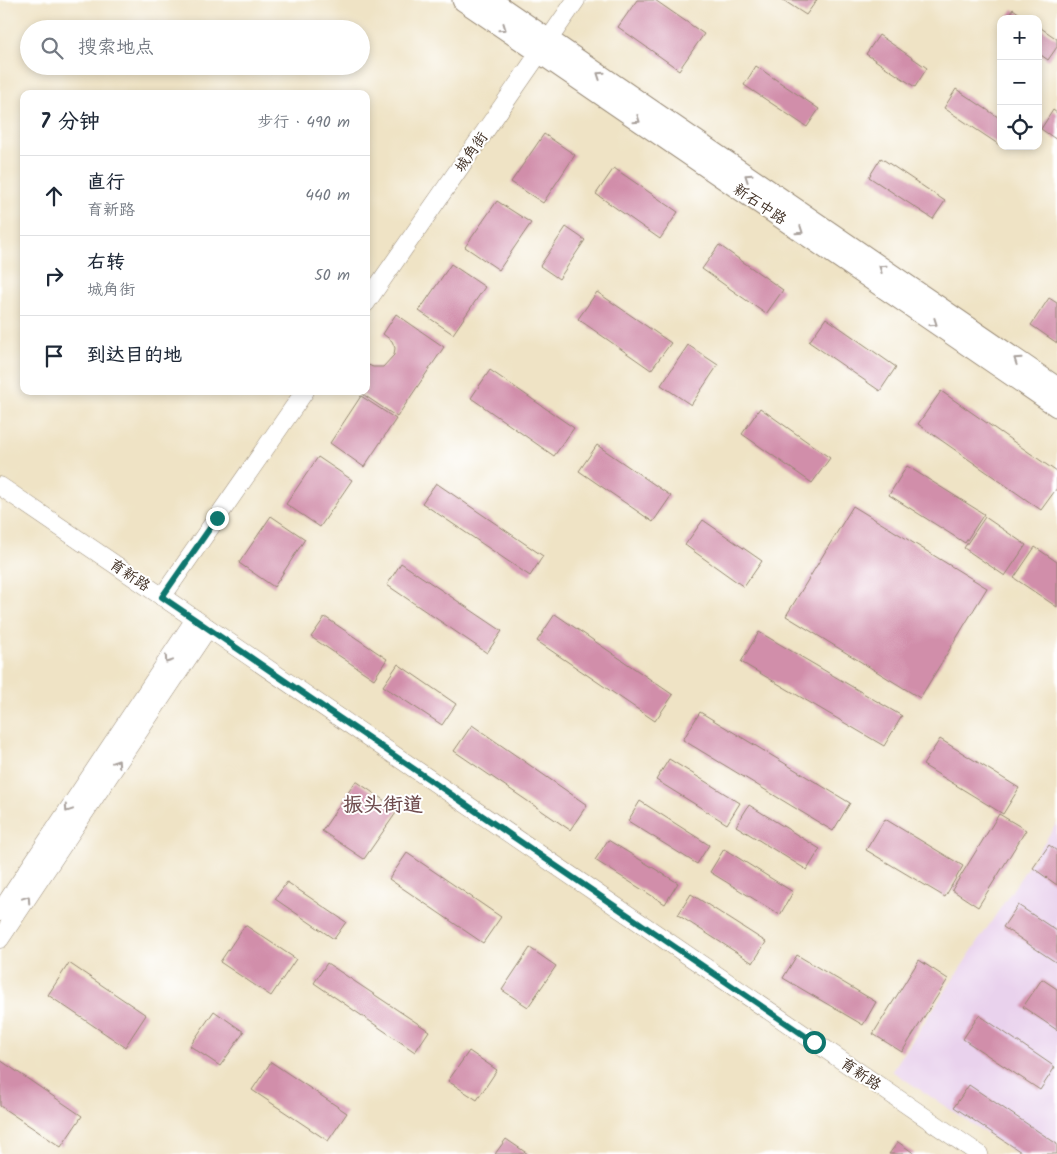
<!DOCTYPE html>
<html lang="zh">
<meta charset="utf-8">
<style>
:root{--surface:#fff;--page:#f6f6f7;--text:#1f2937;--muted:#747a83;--line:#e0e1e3}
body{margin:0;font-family:Kalam,"LXGW WenKai TC",sans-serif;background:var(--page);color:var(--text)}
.controls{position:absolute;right:15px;top:15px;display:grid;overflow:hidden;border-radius:10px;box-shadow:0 2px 8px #0003}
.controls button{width:45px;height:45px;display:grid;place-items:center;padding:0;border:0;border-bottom:1px solid var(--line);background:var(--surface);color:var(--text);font:25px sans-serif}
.stop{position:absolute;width:15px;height:15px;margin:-11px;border:4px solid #0f766e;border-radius:50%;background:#fff}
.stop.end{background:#0f766e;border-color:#fff;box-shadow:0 1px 5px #0008}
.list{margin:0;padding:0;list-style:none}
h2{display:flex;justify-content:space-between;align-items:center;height:65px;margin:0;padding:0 20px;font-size:21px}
h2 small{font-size:16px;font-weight:400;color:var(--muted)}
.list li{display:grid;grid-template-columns:32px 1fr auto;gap:15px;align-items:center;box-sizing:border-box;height:80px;padding:0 20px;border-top:1px solid var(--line)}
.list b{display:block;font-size:19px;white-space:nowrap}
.list p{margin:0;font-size:16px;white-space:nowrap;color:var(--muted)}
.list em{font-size:16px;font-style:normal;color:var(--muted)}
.icon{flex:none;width:28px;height:28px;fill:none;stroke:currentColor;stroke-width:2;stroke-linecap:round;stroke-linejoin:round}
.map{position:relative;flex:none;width:1057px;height:1154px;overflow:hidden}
.search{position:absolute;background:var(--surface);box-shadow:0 2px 8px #0003;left:20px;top:20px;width:350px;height:55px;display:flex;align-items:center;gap:12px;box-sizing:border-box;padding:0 18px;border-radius:28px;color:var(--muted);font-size:19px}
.panel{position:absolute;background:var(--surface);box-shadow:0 2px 8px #0003;left:20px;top:90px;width:350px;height:305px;border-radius:10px}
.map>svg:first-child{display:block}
.built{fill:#e9d2ed}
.building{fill:#d18eaa}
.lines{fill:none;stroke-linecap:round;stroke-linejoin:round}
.minor-casing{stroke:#958672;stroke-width:19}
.major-casing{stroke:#958672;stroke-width:23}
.minor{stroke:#fff;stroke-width:18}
.major{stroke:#fff;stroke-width:21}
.oneway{stroke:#a79f9a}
.route{stroke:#0f766e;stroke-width:6}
.labels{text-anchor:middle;stroke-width:4;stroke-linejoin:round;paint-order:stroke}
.street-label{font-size:15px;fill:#3b2a1e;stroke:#fff}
.district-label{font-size:20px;font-weight:bold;fill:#704d4f;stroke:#fff}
</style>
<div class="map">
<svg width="1057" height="1154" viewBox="0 0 1057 1154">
<rect width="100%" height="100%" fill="#fff"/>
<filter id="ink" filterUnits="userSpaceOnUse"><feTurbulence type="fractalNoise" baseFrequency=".02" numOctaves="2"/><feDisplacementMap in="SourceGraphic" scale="10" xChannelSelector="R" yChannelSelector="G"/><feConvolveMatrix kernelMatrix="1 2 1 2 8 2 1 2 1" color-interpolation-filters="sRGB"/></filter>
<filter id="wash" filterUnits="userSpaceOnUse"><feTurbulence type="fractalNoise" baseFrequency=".0096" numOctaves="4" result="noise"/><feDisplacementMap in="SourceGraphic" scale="20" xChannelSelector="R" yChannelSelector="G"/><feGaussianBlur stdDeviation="1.12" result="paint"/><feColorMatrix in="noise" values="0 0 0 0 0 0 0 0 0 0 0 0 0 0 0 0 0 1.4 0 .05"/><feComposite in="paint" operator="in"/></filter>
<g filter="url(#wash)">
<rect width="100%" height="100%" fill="#efe3c5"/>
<path class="built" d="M 1057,823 L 1057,1154 L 1017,1154 L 892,1071 Z"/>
<g id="blocks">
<g class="building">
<path d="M 637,0 L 655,0 L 704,34 L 679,70 L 618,27 Z"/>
<path d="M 783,0 L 817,0 L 806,15 Z"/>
<path d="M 1013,9 L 1027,19 L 1006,19 Z"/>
<path d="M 1038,26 L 1057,39 L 1057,47 L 1048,60 L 1038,53 Z"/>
<path d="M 879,35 L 927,68 L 915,87 L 866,54 Z"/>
<path d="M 756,66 L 819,109 L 807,127 L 744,85 Z"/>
<path d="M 956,89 L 1001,119 L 1001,146 L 944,108 Z"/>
<path d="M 1053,110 L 1057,113 L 1057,140 L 1041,129 Z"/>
<path d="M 544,134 L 575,155 L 543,203 L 511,182 Z"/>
<path d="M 881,158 L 945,201 L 933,219 L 869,177 Z"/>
<path d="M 614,168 L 678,212 L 660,239 L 596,194 Z"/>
<path d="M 497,201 L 531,223 L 499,270 L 465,247 Z"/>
<path d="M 566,227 L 585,240 L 559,279 L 540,266 Z"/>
<path d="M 719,245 L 783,290 L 766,314 L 702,269 Z"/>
<path d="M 451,264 L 485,287 L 453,334 L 419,311 Z"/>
<path d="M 597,292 L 671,343 L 651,370 L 578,319 Z"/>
<path d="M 1049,298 L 1057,303 L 1057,343 L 1031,325 Z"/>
<path d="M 396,314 L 444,347 L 397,417 L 358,391 L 366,391 L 366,364 L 373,367 L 383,367 L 394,355 L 395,348 L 392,341 L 383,334 Z"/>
<path d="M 826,318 L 896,367 L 880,391 L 809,342 Z"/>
<path d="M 688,345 L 718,365 L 691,405 L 661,385 Z"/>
<path d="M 490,370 L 574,428 L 554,456 L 471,398 Z"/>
<path d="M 941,391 L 1057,472 L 1057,488 L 1041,510 L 918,424 Z"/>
<path d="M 361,396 L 396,419 L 364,467 L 330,443 Z"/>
<path d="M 760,408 L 830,458 L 812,483 L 742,434 Z"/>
<path d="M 597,445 L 671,496 L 653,522 L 579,471 Z"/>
<path d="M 318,457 L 352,480 L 320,527 L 286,504 Z"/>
<path d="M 907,466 L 984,514 L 965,543 L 889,495 Z"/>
<path d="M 436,483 L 543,556 L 530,576 L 422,503 Z"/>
<path d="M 853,506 L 987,588 L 920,698 L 786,616 Z"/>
<path d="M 271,516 L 305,539 L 274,587 L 239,563 Z"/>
<path d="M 985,517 L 1026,545 L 1005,576 L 964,548 Z"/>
<path d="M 703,520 L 762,561 L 744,587 L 685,545 Z"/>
<path d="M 1035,547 L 1057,562 L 1057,607 L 1014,578 Z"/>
<path d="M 401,563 L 502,631 L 487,653 L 387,585 Z"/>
<path d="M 555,614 L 673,695 L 655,721 L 537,641 Z"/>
<path d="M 325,617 L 387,659 L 374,679 L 311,637 Z"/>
<path d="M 759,632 L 902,716 L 884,746 L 741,662 Z"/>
<path d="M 398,664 L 456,704 L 442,725 L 383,686 Z"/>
<path d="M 700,712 L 850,803 L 833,831 L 683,740 Z"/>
<path d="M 472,725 L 587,805 L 570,830 L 454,751 Z"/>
<path d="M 940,739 L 1019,788 L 1003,814 L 923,765 Z"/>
<path d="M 669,759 L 740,803 L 727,824 L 656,780 Z"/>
<path d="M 356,781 L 398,810 L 364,859 L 322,831 Z"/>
<path d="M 640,801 L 709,845 L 697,864 L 628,821 Z"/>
<path d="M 749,805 L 820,849 L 807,870 L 736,826 Z"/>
<path d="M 999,814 L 1026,830 L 978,907 L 952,890 Z"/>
<path d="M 885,819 L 963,866 L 945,897 L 866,850 Z"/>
<path d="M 608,840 L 678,883 L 665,904 L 595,860 Z"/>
<path d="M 1049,845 L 1057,851 L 1057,885 L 1033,868 Z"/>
<path d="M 724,849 L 793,892 L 780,915 L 710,872 Z"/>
<path d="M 407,853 L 501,917 L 483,943 L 389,879 Z"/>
<path d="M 287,882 L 346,922 L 334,939 L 275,899 Z"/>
<path d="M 691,894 L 766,942 L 753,963 L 678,915 Z"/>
<path d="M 1018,905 L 1057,931 L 1057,963 L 1003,927 Z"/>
<path d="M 245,925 L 296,959 L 271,996 L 220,962 Z"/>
<path d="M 530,948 L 556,966 L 528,1007 L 502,990 Z"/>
<path d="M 797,955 L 876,1002 L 863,1025 L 783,978 Z"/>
<path d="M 919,960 L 948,979 L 902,1052 L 873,1034 Z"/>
<path d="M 69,963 L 146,1015 L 125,1047 L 48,995 Z"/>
<path d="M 327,963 L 429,1031 L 415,1052 L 314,983 Z"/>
<path d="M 1042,979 L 1057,989 L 1057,1030 L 1023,1007 Z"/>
<path d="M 214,1011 L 244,1032 L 220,1066 L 190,1046 Z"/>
<path d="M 979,1015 L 1055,1067 L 1040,1090 L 963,1039 Z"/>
<path d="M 469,1051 L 497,1070 L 477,1100 L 448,1081 Z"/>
<path d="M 0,1060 L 82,1116 L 61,1147 L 0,1106 Z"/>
<path d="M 271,1062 L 347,1113 L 328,1141 L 252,1090 Z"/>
<path d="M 969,1085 L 1057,1144 L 1057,1154 L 1024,1154 L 954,1107 Z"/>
<path d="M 506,1139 L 528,1154 L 495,1154 Z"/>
<path d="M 898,1142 L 915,1154 L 889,1154 Z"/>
</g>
</g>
</g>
<g filter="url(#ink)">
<use href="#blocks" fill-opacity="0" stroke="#958672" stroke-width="1"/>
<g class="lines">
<defs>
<g id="minor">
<path d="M 366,303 L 576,0"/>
<path d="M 0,486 L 979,1154"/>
<path d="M 162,597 L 305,391"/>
<path d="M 0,912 L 195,619"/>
<path d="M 0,939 L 208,628"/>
</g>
<g id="major">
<path d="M 463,0 L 1057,406"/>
<path d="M 490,0 L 1057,388"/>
</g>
</defs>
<use href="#minor" class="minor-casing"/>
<use href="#major" class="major-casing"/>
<use href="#minor" class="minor"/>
<use href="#major" class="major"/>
</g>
<defs><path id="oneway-chevron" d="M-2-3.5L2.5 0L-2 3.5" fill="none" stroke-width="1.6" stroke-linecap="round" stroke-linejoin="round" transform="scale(1.25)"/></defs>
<g class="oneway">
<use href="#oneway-chevron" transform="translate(503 28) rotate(35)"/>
<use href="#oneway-chevron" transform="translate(600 75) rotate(-146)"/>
<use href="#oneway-chevron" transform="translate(637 120) rotate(34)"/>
<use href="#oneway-chevron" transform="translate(748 177) rotate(-146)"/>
<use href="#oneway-chevron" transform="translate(800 231) rotate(34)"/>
<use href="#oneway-chevron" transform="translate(882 268) rotate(-146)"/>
<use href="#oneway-chevron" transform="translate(934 323) rotate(34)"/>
<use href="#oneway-chevron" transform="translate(1017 360) rotate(-146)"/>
<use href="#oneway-chevron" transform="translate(168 660) rotate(124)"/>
<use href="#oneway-chevron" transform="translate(117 763) rotate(-56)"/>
<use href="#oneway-chevron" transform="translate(68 809) rotate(124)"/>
<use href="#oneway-chevron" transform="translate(27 899) rotate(-56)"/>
</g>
</g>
<g class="lines" filter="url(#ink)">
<path class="route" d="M 217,518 L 162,597 L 814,1042"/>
</g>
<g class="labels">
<g class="street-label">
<text transform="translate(471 152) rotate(-55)" y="5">城角街</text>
<text transform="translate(760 204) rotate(34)" y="5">新石中路</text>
<text transform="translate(130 575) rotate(34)" y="5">育新路</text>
<text transform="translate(861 1074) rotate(34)" y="5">育新路</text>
</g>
<g class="district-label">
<text x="383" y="811">振头街道</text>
</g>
</g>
</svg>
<div class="controls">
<button>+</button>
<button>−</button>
<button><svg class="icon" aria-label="locate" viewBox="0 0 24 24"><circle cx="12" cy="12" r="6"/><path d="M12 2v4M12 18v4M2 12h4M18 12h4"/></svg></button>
</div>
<div class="stop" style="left:814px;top:1042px"></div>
<div class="stop end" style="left:217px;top:518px"></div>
<div class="search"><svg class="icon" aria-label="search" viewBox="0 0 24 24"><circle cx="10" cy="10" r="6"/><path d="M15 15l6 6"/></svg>搜索地点</div>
<section class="panel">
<h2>7 分钟<small>步行 · 490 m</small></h2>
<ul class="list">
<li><svg class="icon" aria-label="ahead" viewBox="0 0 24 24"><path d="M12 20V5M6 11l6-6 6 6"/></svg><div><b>直行</b><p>育新路</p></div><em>440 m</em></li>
<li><svg class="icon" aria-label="right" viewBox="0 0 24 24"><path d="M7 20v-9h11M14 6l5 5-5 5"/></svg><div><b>右转</b><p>城角街</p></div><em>50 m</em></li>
<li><svg class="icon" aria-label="arrive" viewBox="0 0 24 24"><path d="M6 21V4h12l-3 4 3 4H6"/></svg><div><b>到达目的地</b></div></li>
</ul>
</section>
</div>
